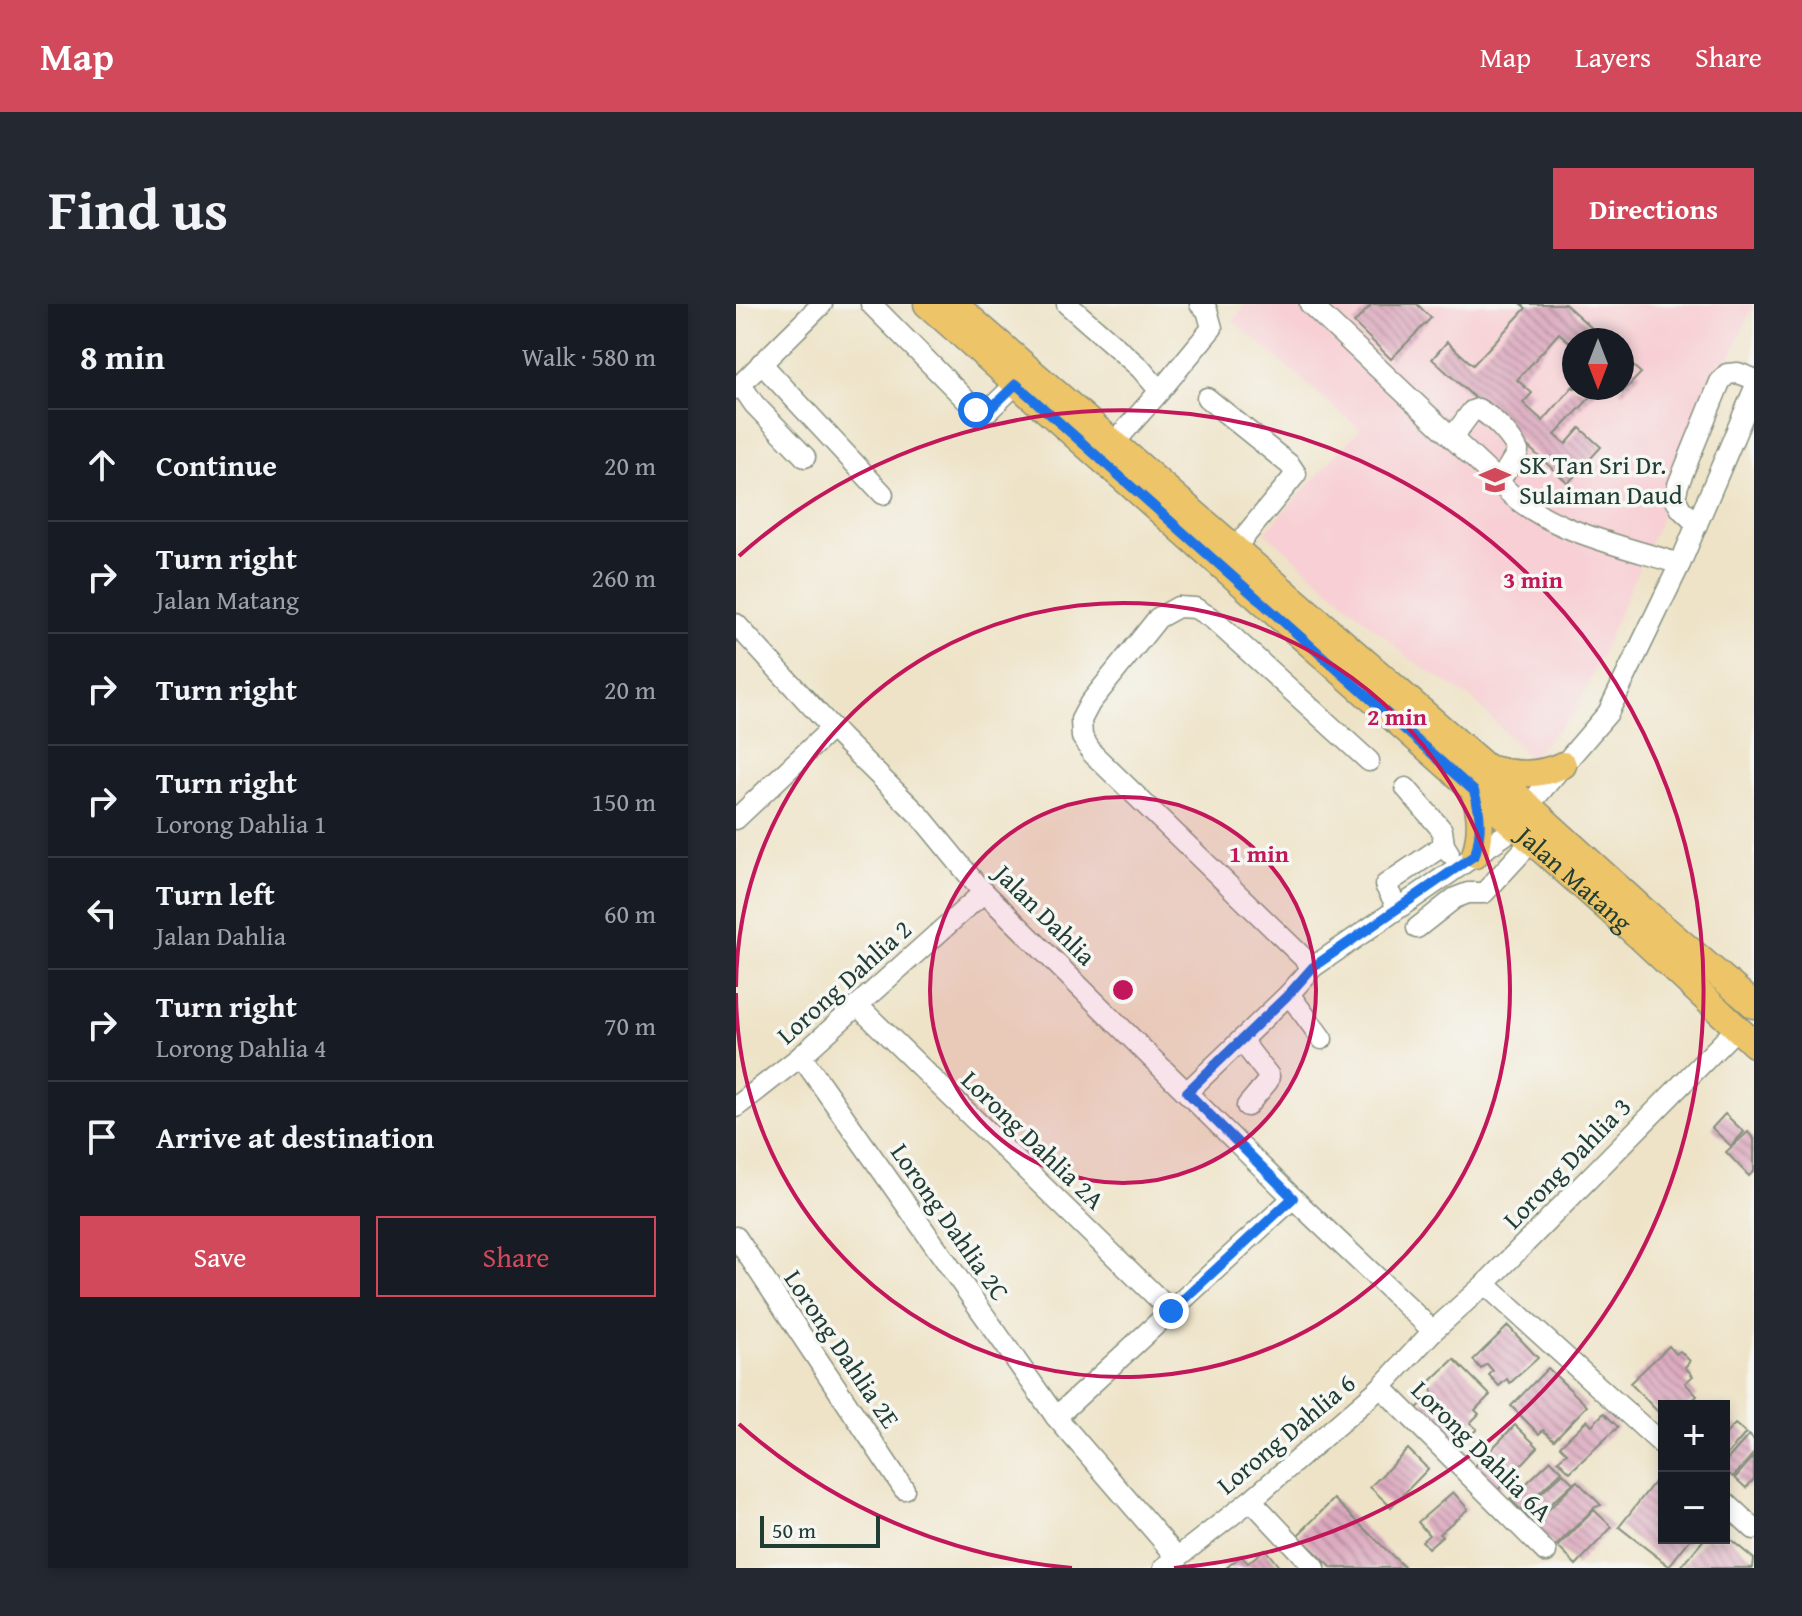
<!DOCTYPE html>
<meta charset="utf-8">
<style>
:root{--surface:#171b24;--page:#242831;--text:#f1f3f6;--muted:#9ea1a6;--line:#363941;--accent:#d1495b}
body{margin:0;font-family:"Gentium Book Plus",serif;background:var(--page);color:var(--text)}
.controls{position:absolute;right:24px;bottom:24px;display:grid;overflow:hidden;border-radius:0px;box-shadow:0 4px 12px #0003}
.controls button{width:72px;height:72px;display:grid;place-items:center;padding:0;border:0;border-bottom:2px solid var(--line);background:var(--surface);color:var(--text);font:40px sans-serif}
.compass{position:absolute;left:826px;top:24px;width:72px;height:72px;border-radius:50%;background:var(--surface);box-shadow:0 4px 12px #0003;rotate:180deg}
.scale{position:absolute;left:24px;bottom:20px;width:120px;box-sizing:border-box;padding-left:8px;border:4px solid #1f3d34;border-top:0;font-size:22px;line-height:28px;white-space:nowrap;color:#1f3d34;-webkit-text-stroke:6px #f6f6f2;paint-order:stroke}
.stop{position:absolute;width:24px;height:24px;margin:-18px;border:6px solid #1a73e8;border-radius:50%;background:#fff}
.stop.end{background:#1a73e8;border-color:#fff;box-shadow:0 2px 8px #0008}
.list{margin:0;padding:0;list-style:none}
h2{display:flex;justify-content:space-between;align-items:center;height:104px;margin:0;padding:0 32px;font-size:34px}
h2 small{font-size:26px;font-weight:400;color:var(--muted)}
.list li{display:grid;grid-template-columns:52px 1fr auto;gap:24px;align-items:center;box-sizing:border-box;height:112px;padding:0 32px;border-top:2px solid var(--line)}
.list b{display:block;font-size:30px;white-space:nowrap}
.list p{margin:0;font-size:26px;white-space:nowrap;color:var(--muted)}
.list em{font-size:26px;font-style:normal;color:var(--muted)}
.actions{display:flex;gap:16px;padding:24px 32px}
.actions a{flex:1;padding:18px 0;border:2px solid var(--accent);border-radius:0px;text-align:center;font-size:28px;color:var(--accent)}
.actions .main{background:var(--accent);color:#fff}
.icon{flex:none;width:44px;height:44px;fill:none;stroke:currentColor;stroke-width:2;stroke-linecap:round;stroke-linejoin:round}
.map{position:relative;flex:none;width:1018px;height:1264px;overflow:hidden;border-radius:0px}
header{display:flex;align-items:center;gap:48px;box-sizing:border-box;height:112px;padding:0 40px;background:var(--accent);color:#fff}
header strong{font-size:38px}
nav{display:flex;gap:44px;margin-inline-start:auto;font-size:28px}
.intro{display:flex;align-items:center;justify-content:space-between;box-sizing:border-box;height:192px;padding:0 48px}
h1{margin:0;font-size:56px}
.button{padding:20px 36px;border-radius:0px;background:var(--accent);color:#fff;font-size:28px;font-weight:700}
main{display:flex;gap:48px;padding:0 48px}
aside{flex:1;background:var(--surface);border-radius:0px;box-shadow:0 4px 12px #0003}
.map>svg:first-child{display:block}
.built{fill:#f7cfd4;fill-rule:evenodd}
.building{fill:url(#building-back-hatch)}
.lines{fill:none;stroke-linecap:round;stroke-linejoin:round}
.minor-casing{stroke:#86907e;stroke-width:23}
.major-casing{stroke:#86907e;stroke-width:29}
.minor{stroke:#fff;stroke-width:20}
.major{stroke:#eec469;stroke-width:26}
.route{stroke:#1a73e8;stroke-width:10}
.ring{fill:none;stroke:#c2185b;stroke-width:4}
.labels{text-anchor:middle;stroke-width:7;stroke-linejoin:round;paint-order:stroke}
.poi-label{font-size:26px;fill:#1f3d34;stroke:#f6f6f2;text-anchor:start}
.street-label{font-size:26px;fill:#1f3d34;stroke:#f6f6f2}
.centre{fill:#c2185b;stroke:#f6f6f2;stroke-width:4}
.ring-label{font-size:24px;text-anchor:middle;font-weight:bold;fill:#c2185b;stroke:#f6f6f2;stroke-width:7;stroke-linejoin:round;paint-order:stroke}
</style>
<header>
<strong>Map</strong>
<nav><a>Map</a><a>Layers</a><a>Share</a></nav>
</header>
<div class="intro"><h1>Find us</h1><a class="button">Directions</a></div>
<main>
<aside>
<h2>8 min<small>Walk · 580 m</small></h2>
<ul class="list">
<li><svg class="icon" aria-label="ahead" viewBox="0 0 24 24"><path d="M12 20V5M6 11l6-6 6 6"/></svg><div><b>Continue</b></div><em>20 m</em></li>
<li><svg class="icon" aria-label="right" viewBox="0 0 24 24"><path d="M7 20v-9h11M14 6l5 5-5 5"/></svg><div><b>Turn right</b><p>Jalan Matang</p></div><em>260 m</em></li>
<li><svg class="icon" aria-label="right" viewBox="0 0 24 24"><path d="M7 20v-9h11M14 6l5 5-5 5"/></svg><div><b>Turn right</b></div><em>20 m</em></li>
<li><svg class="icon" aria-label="right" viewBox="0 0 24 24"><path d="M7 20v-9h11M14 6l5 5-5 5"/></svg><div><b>Turn right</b><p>Lorong Dahlia 1</p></div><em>150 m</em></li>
<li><svg class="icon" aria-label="left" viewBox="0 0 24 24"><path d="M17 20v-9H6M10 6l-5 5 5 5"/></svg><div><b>Turn left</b><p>Jalan Dahlia</p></div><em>60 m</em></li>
<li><svg class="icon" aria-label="right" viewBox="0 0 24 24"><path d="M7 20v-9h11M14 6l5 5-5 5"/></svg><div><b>Turn right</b><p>Lorong Dahlia 4</p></div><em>70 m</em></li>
<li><svg class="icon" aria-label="arrive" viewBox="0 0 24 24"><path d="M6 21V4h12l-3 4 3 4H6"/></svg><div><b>Arrive at destination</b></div></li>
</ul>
<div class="actions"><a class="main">Save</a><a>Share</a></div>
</aside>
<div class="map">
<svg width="1018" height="1264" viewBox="0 0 1018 1264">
<defs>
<pattern id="building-back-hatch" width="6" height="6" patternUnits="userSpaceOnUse" patternTransform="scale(2)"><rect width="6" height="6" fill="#dca9be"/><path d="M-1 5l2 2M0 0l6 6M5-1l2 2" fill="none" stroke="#b28b9b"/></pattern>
</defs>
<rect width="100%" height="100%" fill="#f6f6f2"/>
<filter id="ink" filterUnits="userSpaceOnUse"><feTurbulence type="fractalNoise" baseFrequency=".0125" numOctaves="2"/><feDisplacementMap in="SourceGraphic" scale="16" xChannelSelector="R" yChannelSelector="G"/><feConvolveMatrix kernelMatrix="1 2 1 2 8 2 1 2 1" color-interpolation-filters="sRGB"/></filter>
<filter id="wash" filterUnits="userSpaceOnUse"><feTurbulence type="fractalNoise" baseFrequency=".006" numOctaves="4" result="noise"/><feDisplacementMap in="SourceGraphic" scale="32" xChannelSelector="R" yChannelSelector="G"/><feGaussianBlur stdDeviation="1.8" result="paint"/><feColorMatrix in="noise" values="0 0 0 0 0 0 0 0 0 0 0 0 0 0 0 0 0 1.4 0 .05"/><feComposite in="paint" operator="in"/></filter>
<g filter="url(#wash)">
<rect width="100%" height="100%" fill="#eee3c7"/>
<path class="built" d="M 509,0 L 1018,0 L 841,406 L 794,454 L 735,394 L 674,355 L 529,228 L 624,125 L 497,17 ZM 838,36 L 886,36 L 886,84 L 838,84 Z"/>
<g id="blocks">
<g class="building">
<path d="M 636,0 L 681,0 L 695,14 L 655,55 L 618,19 Z"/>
<path d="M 785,0 L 829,0 L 869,36 L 838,36 L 838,42 L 823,29 L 781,76 L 796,89 L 787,99 L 807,117 L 838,81 L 838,84 L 863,84 L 819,131 L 830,140 L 844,124 L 865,143 L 832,179 L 696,55 L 711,38 L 737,61 L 790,4 Z"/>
<path d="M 886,52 L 905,69 L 886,89 L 880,84 L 886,84 Z"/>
<path d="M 989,810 L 1008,828 L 995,842 L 976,824 Z"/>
<path d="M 1012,828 L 1018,835 L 1018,867 L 1013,872 L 990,848 Z"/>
<path d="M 772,1022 L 802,1054 L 774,1079 L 771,1075 L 763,1082 L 753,1071 L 757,1067 L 751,1060 L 745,1065 L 737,1056 Z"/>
<path d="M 933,1042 L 940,1050 L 944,1047 L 954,1057 L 949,1063 L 957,1072 L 949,1079 L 961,1092 L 950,1102 L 928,1102 L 928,1114 L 894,1079 Z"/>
<path d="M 718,1055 L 754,1091 L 739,1106 L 743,1110 L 734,1119 L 741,1125 L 717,1149 L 677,1108 L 696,1090 L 695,1077 Z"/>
<path d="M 812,1064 L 851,1102 L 818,1136 L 807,1126 L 803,1130 L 775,1102 Z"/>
<path d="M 868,1109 L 882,1123 L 834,1168 L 822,1156 L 831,1149 L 824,1142 L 851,1116 L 856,1121 Z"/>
<path d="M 999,1120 L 1010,1129 L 988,1154 L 988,1132 Z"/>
<path d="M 779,1121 L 802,1143 L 761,1187 L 737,1164 Z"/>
<path d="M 1013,1131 L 1018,1136 L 1018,1149 L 997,1173 L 988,1166 L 988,1159 Z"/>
<path d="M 672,1145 L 692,1165 L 655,1203 L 634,1183 Z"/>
<path d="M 1018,1152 L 1018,1175 L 1010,1184 L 999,1174 Z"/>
<path d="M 815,1156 L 826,1167 L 785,1206 L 774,1195 Z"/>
<path d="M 827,1169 L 837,1179 L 796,1217 L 786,1207 Z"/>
<path d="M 920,1176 L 928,1182 L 928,1234 L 955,1234 L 933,1262 L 883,1223 Z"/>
<path d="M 841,1177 L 865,1201 L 859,1203 L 819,1243 L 797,1221 Z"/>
<path d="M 717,1188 L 732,1205 L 703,1230 L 706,1232 L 692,1244 L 686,1237 L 693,1231 L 682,1218 Z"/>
<path d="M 598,1195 L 669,1264 L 596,1264 L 562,1231 Z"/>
<path d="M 858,1206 L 876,1223 L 840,1261 L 822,1243 Z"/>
<path d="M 988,1230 L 1018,1255 L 1017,1264 L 944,1264 L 969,1234 L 988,1234 Z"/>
<path d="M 529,1245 L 544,1264 L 490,1264 L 505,1252 L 512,1259 Z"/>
</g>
</g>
</g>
<g filter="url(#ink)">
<use href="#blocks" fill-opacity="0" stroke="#86907e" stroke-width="2"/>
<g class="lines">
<defs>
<g id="minor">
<path d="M 135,0 L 240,106 L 253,106 L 280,80"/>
<path d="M 331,0 L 404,64 L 424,87 L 377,140"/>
<path d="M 574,0 L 763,178 C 802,225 887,242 944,260"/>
<path d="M 25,59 L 147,190"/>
<path d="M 5,81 L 18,100 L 69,153"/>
<path d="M 0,85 L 86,0"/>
<path d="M 424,87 L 476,24 L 471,6 L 464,0"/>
<path d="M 471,94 L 554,161 L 560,170 L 498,245"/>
<path d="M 716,134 L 736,107 L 742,105 C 757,113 775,132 782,147 L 763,178"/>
<path d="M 961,220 L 945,205 L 939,194 L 942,181 L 984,78 L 991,70 L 1002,69 L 1018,75"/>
<path d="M 0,320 L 105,434 L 185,513 L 240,580 L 557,894 L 697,1027"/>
<path d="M 670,484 L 706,526 L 708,541 L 713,549"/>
<path d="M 793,501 L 872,409 L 944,260 L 1018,86"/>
<path d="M 0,515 L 96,424"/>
<path d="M 662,604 L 649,581 L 708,541"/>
<path d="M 681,624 L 719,594 L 732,589 L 748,589 L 795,538"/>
<path d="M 577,663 L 357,450 L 346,433 L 345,416 L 354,399 L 422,314 L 442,303 L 459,304 L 477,315 L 633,457"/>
<path d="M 553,690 L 586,735"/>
<path d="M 122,702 L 435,1007"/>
<path d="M 505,736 L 533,772 L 532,777 L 511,802"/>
<path d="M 65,752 L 320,1113 L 441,1253"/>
<path d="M 451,788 L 553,690 L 577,663 L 779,524"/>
<path d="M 0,803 L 65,752 L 248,588"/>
<path d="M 0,933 L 168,1185"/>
<path d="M 749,980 L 928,1142"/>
<path d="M 645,1083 L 810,1248"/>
<path d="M 320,1113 L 557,894"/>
<path d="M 515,1196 L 579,1264"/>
<path d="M 988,1197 L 1018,1225"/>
<path d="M 428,1264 L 515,1196 L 645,1083 L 697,1027 L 749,980 L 1001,724"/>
</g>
<g id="major">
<path id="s1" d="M 191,0 L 906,635 L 1018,740"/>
<path d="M 218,0 L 751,464 L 907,606 L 1018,701"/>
<path d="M 751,464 C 779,471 801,473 827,461"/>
<path d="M 738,487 C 745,510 746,527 739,551"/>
</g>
</defs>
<use href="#minor" class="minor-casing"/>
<use href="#major" class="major-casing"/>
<use href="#minor" class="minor"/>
<use href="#major" class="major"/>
</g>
</g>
<g class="lines" filter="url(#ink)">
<path class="route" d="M 240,106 L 253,106 L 280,80 L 738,487 C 745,510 746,527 739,551 L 577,663 L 553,690 L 451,788 L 557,894 L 435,1007"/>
</g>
<circle cx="387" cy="686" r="193" fill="#c2185b" fill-opacity=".12"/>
<g class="ring">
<circle cx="387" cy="686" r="193"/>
<path d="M0 683A387 387 0 1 1 0 689"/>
<path d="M336 1264A580 580 0 0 1 3 1120M3 252A580 580 0 1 1 438 1264"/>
</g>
<defs>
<symbol id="school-bare" viewBox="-9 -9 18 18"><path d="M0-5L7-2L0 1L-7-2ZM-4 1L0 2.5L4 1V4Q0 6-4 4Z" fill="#d1495b" stroke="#f6f6f2" stroke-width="2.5" paint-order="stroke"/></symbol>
</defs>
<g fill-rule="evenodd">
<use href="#school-bare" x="737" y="154" width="44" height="44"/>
</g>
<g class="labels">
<g class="poi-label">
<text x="783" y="170">SK Tan Sri Dr.<tspan x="783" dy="30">Sulaiman Daud</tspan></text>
</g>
<g class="street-label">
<text dy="9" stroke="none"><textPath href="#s1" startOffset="866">Jalan Matang</textPath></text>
<text transform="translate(309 611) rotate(45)" y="9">Jalan Dahlia</text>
<text transform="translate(108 678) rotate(-42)" y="9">Lorong Dahlia 2</text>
<text transform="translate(297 836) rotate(44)" y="9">Lorong Dahlia 2A</text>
<text transform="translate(831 859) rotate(-46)" y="9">Lorong Dahlia 3</text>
<text transform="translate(214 918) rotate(55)" y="9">Lorong Dahlia 2C</text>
<text transform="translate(106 1045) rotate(56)" y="9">Lorong Dahlia 2E</text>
<text transform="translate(550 1130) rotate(-40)" y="9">Lorong Dahlia 6</text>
<text transform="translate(746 1147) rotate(45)" y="9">Lorong Dahlia 6A</text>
</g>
</g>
<circle cx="387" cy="686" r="12" class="centre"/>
<g class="ring-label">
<text x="797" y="284">3 min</text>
<text x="661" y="421">2 min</text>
<text x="523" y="558">1 min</text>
</g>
</svg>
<div class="controls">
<button>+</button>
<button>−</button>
</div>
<svg class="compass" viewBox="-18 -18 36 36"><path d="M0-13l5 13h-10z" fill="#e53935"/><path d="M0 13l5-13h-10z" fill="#9ea1a6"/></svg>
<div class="scale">50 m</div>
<div class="stop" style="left:240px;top:106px"></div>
<div class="stop end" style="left:435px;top:1007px"></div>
</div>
</main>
